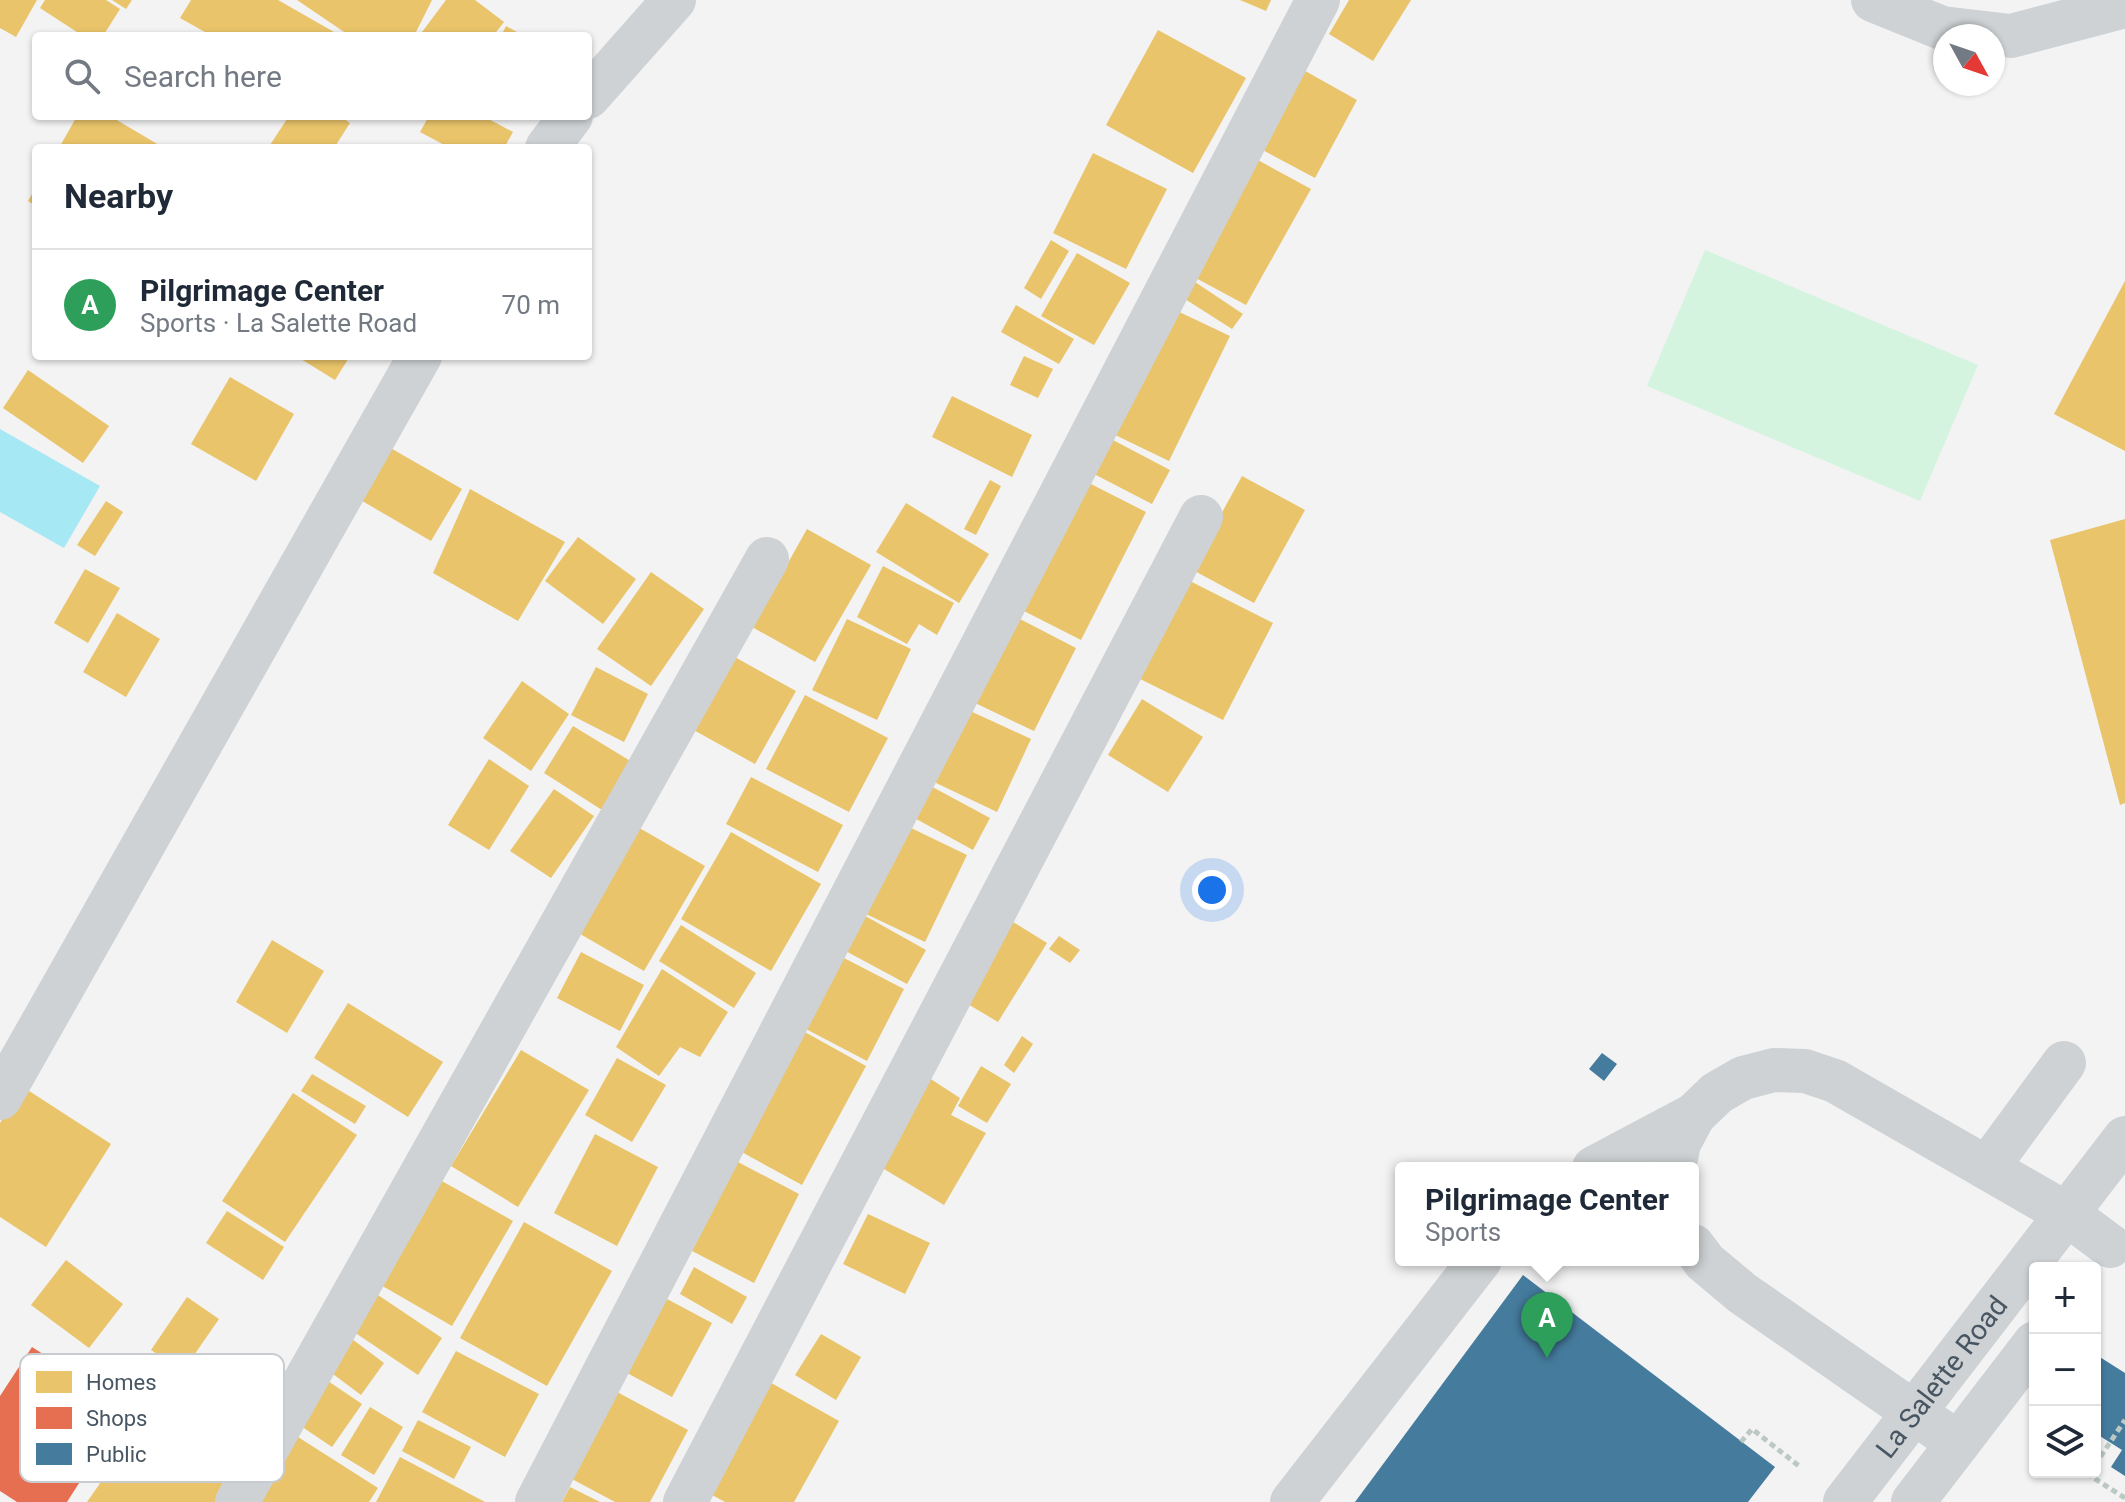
<!DOCTYPE html>
<meta charset="utf-8">
<style>
:root{--surface:#fff;--page:#f2f2f3;--text:#1f2937;--muted:#747a83;--line:#e0e1e3;--accent:#ea580c}
body{margin:0;font-family:Roboto,sans-serif;background:var(--page);color:var(--text)}
.controls{position:absolute;right:24px;bottom:24px;display:grid;overflow:hidden;border-radius:8px;box-shadow:0 2px 6px #0004}
.controls button{width:72px;height:72px;display:grid;place-items:center;padding:0;border:0;border-bottom:2px solid var(--line);background:var(--surface);color:var(--text);font:40px sans-serif}
.compass{position:absolute;left:1933px;top:24px;width:72px;height:72px;border-radius:50%;background:var(--surface);box-shadow:0 2px 6px #0004;rotate:130deg}
.you{position:absolute;left:1212px;top:890px;width:28px;height:28px;margin:-20px;border:6px solid #fff;border-radius:50%;background:#1a73e8;box-shadow:0 0 0 12px #1a73e833}
.badge{display:grid;place-items:center;width:52px;height:52px;border-radius:50%;background:var(--accent);color:#fff;font-size:26px;font-weight:700}
.pin{position:absolute;translate:-50% -66px;filter:drop-shadow(0 2px 4px #0008)}
.pin::after{content:'';position:absolute;top:42px;width:28px;height:24px;background:inherit;clip-path:polygon(0 0,100% 0,50% 100%)}
.popup{position:absolute;left:1395px;top:1162px;width:304px;height:104px;box-sizing:border-box;display:grid;place-content:center;border-radius:8px;background:var(--surface);filter:drop-shadow(0 2px 6px #0005);font-size:26px;white-space:nowrap;color:var(--muted)}
.popup b{font-size:30px;color:var(--text)}
.popup::after{content:'';position:absolute;left:50%;top:100%;margin-left:-16px;border:16px solid transparent;border-top-color:var(--surface)}
.list{margin:0;padding:0;list-style:none}
h2{display:flex;justify-content:space-between;align-items:center;height:104px;margin:0;padding:0 32px;font-size:34px}
h2 small{font-size:26px;font-weight:400;color:var(--muted)}
.list li{display:grid;grid-template-columns:52px 1fr auto;gap:24px;align-items:center;box-sizing:border-box;height:112px;padding:0 32px;border-top:2px solid var(--line)}
.list b{display:block;font-size:30px;white-space:nowrap}
.list p{margin:0;font-size:26px;white-space:nowrap;color:var(--muted)}
.list em{font-size:26px;font-style:normal;color:var(--muted)}
.icon{flex:none;width:44px;height:44px;fill:none;stroke:currentColor;stroke-width:2;stroke-linecap:round;stroke-linejoin:round}
.map{position:relative;flex:none;width:2125px;height:1502px;overflow:hidden}
.search{position:absolute;background:var(--surface);box-shadow:0 2px 6px #0004;left:32px;top:32px;width:560px;height:88px;display:flex;align-items:center;gap:20px;box-sizing:border-box;padding:0 28px;border-radius:8px;color:var(--muted);font-size:30px}
.panel{position:absolute;background:var(--surface);box-shadow:0 2px 6px #0004;left:32px;top:144px;width:560px;height:216px;border-radius:8px}
.map>svg:first-child{display:block}
.green{fill:#d5f4e0}
.water{fill:#a7e8f5}
.homes{fill:#e9c46a}
.shops{fill:#e76f51}
.public{fill:#457b9d}
.lines{fill:none;stroke-linecap:round;stroke-linejoin:round}
.path{stroke:#bbc8c3;stroke-width:5;stroke-dasharray:6 4;stroke-linecap:butt}
.minor{stroke:#ced2d4;stroke-width:44}
.labels{text-anchor:middle;stroke-width:8;stroke-linejoin:round;paint-order:stroke}
.street-label{font-size:28px;fill:#475662;stroke:#fff}
.key{fill:#fff;stroke:#c8ccd0;stroke-width:2}
.key-label{font-size:22px;fill:#475662}
</style>
<div class="map">
<svg width="2125" height="1502" viewBox="0 0 2125 1502">
<rect width="100%" height="100%" fill="#f3f3f3"/>
<path class="green" d="M 1705,250 L 1978,365 L 1920,501 L 1647,386 Z"/>
<path class="water" d="M 0,429 L 100,486 L 64,548 L 0,512 Z"/>
<g class="homes">
<path d="M 0,0 L 37,0 L 16,37 L 0,28 Z"/>
<path d="M 45,0 L 106,0 L 120,9 L 103,36 L 83,36 L 40,8 Z"/>
<path d="M 112,0 L 132,0 L 126,9 Z"/>
<path d="M 191,0 L 278,0 L 341,36 L 212,36 L 180,18 Z"/>
<path d="M 297,0 L 432,0 L 414,36 L 350,36 Z"/>
<path d="M 446,0 L 475,0 L 504,22 L 493,36 L 419,36 Z"/>
<path d="M 1240,0 L 1271,0 L 1266,11 Z"/>
<path d="M 1349,0 L 1411,0 L 1373,61 L 1329,34 Z"/>
<path d="M 506,26 L 524,36 L 501,36 Z"/>
<path d="M 1158,30 L 1246,78 L 1193,173 L 1106,125 Z"/>
<path d="M 1298,67 L 1357,100 L 1315,178 L 1255,146 Z"/>
<path d="M 77,116 L 110,116 L 164,148 L 59,148 Z"/>
<path d="M 289,116 L 340,116 L 350,123 L 334,148 L 268,148 Z"/>
<path d="M 429,116 L 483,116 L 513,132 L 504,148 L 450,148 L 420,132 Z"/>
<path d="M 1093,153 L 1167,189 L 1126,269 L 1053,233 Z"/>
<path d="M 1256,159 L 1311,189 L 1246,305 L 1192,276 Z"/>
<path d="M 36,187 L 36,206 L 28,201 Z"/>
<path d="M 1051,240 L 1069,251 L 1041,299 L 1024,288 Z"/>
<path d="M 1077,253 L 1130,283 L 1094,345 L 1041,316 Z"/>
<path d="M 2125,281 L 2125,451 L 2054,414 Z"/>
<path d="M 1195,282 L 1243,314 L 1232,329 L 1185,299 Z"/>
<path d="M 1016,305 L 1074,339 L 1059,364 L 1001,332 Z"/>
<path d="M 1173,309 L 1230,336 L 1169,461 L 1111,433 Z"/>
<path d="M 296,356 L 350,356 L 335,380 Z"/>
<path d="M 1024,356 L 1053,369 L 1038,398 L 1010,385 Z"/>
<path d="M 28,370 L 109,426 L 83,463 L 3,408 Z"/>
<path d="M 230,377 L 294,414 L 256,481 L 191,444 Z"/>
<path d="M 952,396 L 1032,435 L 1012,477 L 932,437 Z"/>
<path d="M 1111,439 L 1170,470 L 1152,504 L 1092,473 Z"/>
<path d="M 387,446 L 462,489 L 431,541 L 357,498 Z"/>
<path d="M 1242,476 L 1305,510 L 1254,603 L 1191,569 Z"/>
<path d="M 990,480 L 1001,486 L 976,535 L 964,529 Z"/>
<path d="M 1083,480 L 1146,512 L 1081,640 L 1018,608 Z"/>
<path d="M 470,489 L 565,542 L 518,621 L 433,573 Z"/>
<path d="M 106,501 L 123,512 L 95,556 L 77,545 Z"/>
<path d="M 906,503 L 989,554 L 959,603 L 876,552 Z"/>
<path d="M 2125,519 L 2125,803 L 2120,805 L 2050,540 Z"/>
<path d="M 807,529 L 871,565 L 815,662 L 752,627 Z"/>
<path d="M 578,537 L 636,579 L 603,624 L 545,581 Z"/>
<path d="M 883,566 L 954,603 L 937,635 L 919,624 L 907,644 L 857,617 Z"/>
<path d="M 85,569 L 120,588 L 88,643 L 54,623 Z"/>
<path d="M 651,572 L 704,609 L 651,686 L 597,649 Z"/>
<path d="M 1182,577 L 1273,623 L 1223,720 L 1132,675 Z"/>
<path d="M 117,613 L 160,639 L 126,697 L 83,672 Z"/>
<path d="M 1016,617 L 1076,648 L 1034,731 L 973,702 Z"/>
<path d="M 847,619 L 911,649 L 877,720 L 812,690 Z"/>
<path d="M 731,655 L 796,691 L 755,764 L 690,728 Z"/>
<path d="M 596,667 L 648,694 L 624,742 L 571,715 Z"/>
<path d="M 522,681 L 569,714 L 531,771 L 483,738 Z"/>
<path d="M 805,695 L 888,738 L 849,812 L 766,769 Z"/>
<path d="M 1142,699 L 1203,737 L 1168,792 L 1108,755 Z"/>
<path d="M 968,710 L 1031,739 L 997,812 L 934,782 Z"/>
<path d="M 573,726 L 632,762 L 602,810 L 544,773 Z"/>
<path d="M 489,759 L 529,786 L 489,850 L 448,825 Z"/>
<path d="M 751,777 L 843,825 L 818,872 L 726,824 Z"/>
<path d="M 925,783 L 990,818 L 973,850 L 909,815 Z"/>
<path d="M 554,789 L 594,816 L 551,878 L 510,851 Z"/>
<path d="M 636,826 L 705,866 L 644,971 L 575,931 Z"/>
<path d="M 909,827 L 967,855 L 925,942 L 866,914 Z"/>
<path d="M 731,832 L 821,884 L 771,971 L 681,919 Z"/>
<path d="M 860,913 L 926,950 L 907,984 L 840,948 Z"/>
<path d="M 1005,917 L 1047,943 L 998,1022 L 956,997 Z"/>
<path d="M 681,925 L 756,973 L 734,1008 L 659,961 Z"/>
<path d="M 1059,936 L 1080,950 L 1070,963 L 1049,949 Z"/>
<path d="M 272,940 L 324,971 L 287,1033 L 236,1002 Z"/>
<path d="M 581,952 L 644,985 L 620,1031 L 557,998 Z"/>
<path d="M 842,957 L 904,989 L 867,1061 L 804,1028 Z"/>
<path d="M 662,969 L 728,1012 L 700,1057 L 680,1047 L 659,1076 L 616,1047 Z"/>
<path d="M 348,1003 L 443,1062 L 408,1117 L 314,1058 Z"/>
<path d="M 803,1031 L 866,1066 L 802,1185 L 738,1150 Z"/>
<path d="M 1022,1036 L 1033,1044 L 1014,1073 L 1004,1065 Z"/>
<path d="M 521,1050 L 589,1090 L 518,1207 L 451,1166 Z"/>
<path d="M 617,1058 L 666,1085 L 632,1142 L 585,1115 Z"/>
<path d="M 981,1066 L 1011,1084 L 987,1123 L 958,1106 Z"/>
<path d="M 312,1074 L 366,1106 L 355,1124 L 301,1091 Z"/>
<path d="M 923,1074 L 960,1098 L 951,1115 L 986,1133 L 944,1205 L 869,1160 Z"/>
<path d="M 23,1087 L 111,1144 L 46,1247 L 0,1217 L 0,1123 Z"/>
<path d="M 293,1093 L 357,1135 L 285,1242 L 222,1201 Z"/>
<path d="M 595,1134 L 658,1167 L 617,1246 L 554,1213 Z"/>
<path d="M 738,1162 L 799,1194 L 754,1283 L 692,1251 Z"/>
<path d="M 440,1180 L 513,1221 L 452,1326 L 379,1284 Z"/>
<path d="M 227,1211 L 284,1247 L 263,1280 L 206,1243 Z"/>
<path d="M 868,1214 L 930,1243 L 905,1294 L 843,1264 Z"/>
<path d="M 524,1222 L 612,1271 L 547,1386 L 460,1338 Z"/>
<path d="M 66,1260 L 123,1304 L 89,1348 L 31,1305 Z"/>
<path d="M 694,1267 L 747,1297 L 732,1324 L 680,1294 Z"/>
<path d="M 375,1293 L 442,1338 L 418,1375 L 351,1330 Z"/>
<path d="M 187,1297 L 219,1319 L 183,1371 L 151,1350 Z"/>
<path d="M 667,1299 L 712,1323 L 672,1397 L 627,1373 Z"/>
<path d="M 821,1334 L 861,1357 L 836,1400 L 795,1375 Z"/>
<path d="M 352,1339 L 384,1363 L 361,1395 L 329,1371 Z"/>
<path d="M 456,1351 L 539,1394 L 505,1457 L 422,1412 Z"/>
<path d="M 316,1373 L 362,1404 L 332,1447 L 286,1416 Z"/>
<path d="M 766,1380 L 839,1421 L 794,1502 L 725,1502 L 703,1490 Z"/>
<path d="M 617,1392 L 688,1430 L 650,1502 L 615,1502 L 570,1478 Z"/>
<path d="M 162,1394 L 248,1454 L 215,1502 L 87,1502 Z"/>
<path d="M 370,1407 L 403,1427 L 374,1475 L 341,1455 Z"/>
<path d="M 418,1420 L 471,1447 L 454,1479 L 402,1451 Z"/>
<path d="M 287,1430 L 378,1488 L 369,1502 L 247,1502 Z"/>
<path d="M 400,1457 L 485,1502 L 376,1502 Z"/>
<path d="M 570,1487 L 600,1502 L 562,1502 Z"/>
</g>
<path class="shops" d="M 32,1347 L 127,1408 L 67,1502 L 17,1502 L 0,1491 L 0,1396 Z"/>
<g class="public">
<path d="M 1602,1053 L 1617,1064 L 1604,1081 L 1589,1069 Z"/>
<path d="M 1523,1275 L 1775,1467 L 1748,1502 L 1355,1502 Z"/>
<path d="M 2095,1354 L 2125,1373 L 2125,1476 L 2111,1467 L 2122,1450 L 2095,1433 Z"/>
</g>
<g class="lines">
<g class="path">
<path d="M 1741,1442 L 1752,1429 L 1799,1466"/>
<path d="M 2095,1465 L 2125,1420"/>
<path d="M 2090,1472 L 2089,1475 L 2125,1498"/>
</g>
<g class="minor">
<path d="M 1873,0 L 1942,28 L 2011,36 L 2125,6"/>
<path d="M 588,97 L 674,0"/>
<path d="M 547,148 L 571,116"/>
<path d="M 0,1098 L 420,356"/>
<path d="M 1594,1168 L 1694,1115 L 1717,1093 L 1743,1078 L 1774,1070 L 1805,1071 L 1835,1081 L 1987,1168 L 2067,1214 L 2110,1246"/>
<path d="M 1674,1168 L 1679,1143 L 1694,1115"/>
<path d="M 1987,1168 L 2064,1063"/>
<path d="M 1693,1246 L 1705,1262 L 1742,1293 L 1958,1443"/>
<path d="M 237,1502 L 767,559"/>
<path d="M 537,1502 L 1318,0"/>
<path d="M 685,1502 L 1201,517"/>
<path d="M 1292,1502 L 1480,1260"/>
<path id="s1" d="M 1845,1502 L 2125,1138"/>
<path d="M 1913,1502 L 2035,1343"/>
</g>
</g>
<g class="labels">
<g class="street-label">
<text dy="10" stroke="none"><textPath href="#s1" startOffset="158">La Salette Road</textPath></text>
</g>
</g>
<rect x="20" y="1354" width="264" height="128" rx="12" class="key"/>
<rect x="36" y="1371" width="36" height="22" fill="#e9c46a"/>
<rect x="36" y="1407" width="36" height="22" fill="#e76f51"/>
<rect x="36" y="1443" width="36" height="22" fill="#457b9d"/>
<g class="key-label">
<text x="86" y="1390">Homes</text>
<text x="86" y="1426">Shops</text>
<text x="86" y="1462">Public</text>
</g>
</svg>
<div class="controls">
<button>+</button>
<button>−</button>
<button><svg class="icon" aria-label="layers" viewBox="0 0 24 24"><path d="M12 4l9 5-9 5-9-5zM3 14l9 5 9-5"/></svg></button>
</div>
<svg class="compass" viewBox="-18 -18 36 36"><path d="M0-13l5 13h-10z" fill="#e53935"/><path d="M0 13l5-13h-10z" fill="#747a83"/></svg>
<div class="you"></div>
<div class="pin badge" style="left:1547px;top:1358px;background:#2e9e5b">A</div>
<div class="popup"><b>Pilgrimage Center</b>Sports</div>
<div class="search"><svg class="icon" aria-label="search" viewBox="0 0 24 24"><circle cx="10" cy="10" r="6"/><path d="M15 15l6 6"/></svg>Search here</div>
<section class="panel">
<h2>Nearby<small></small></h2>
<ul class="list">
<li><span class="badge" style="background:#2e9e5b">A</span><div><b>Pilgrimage Center</b><p>Sports · La Salette Road</p></div><em>70 m</em></li>
</ul>
</section>
</div>
